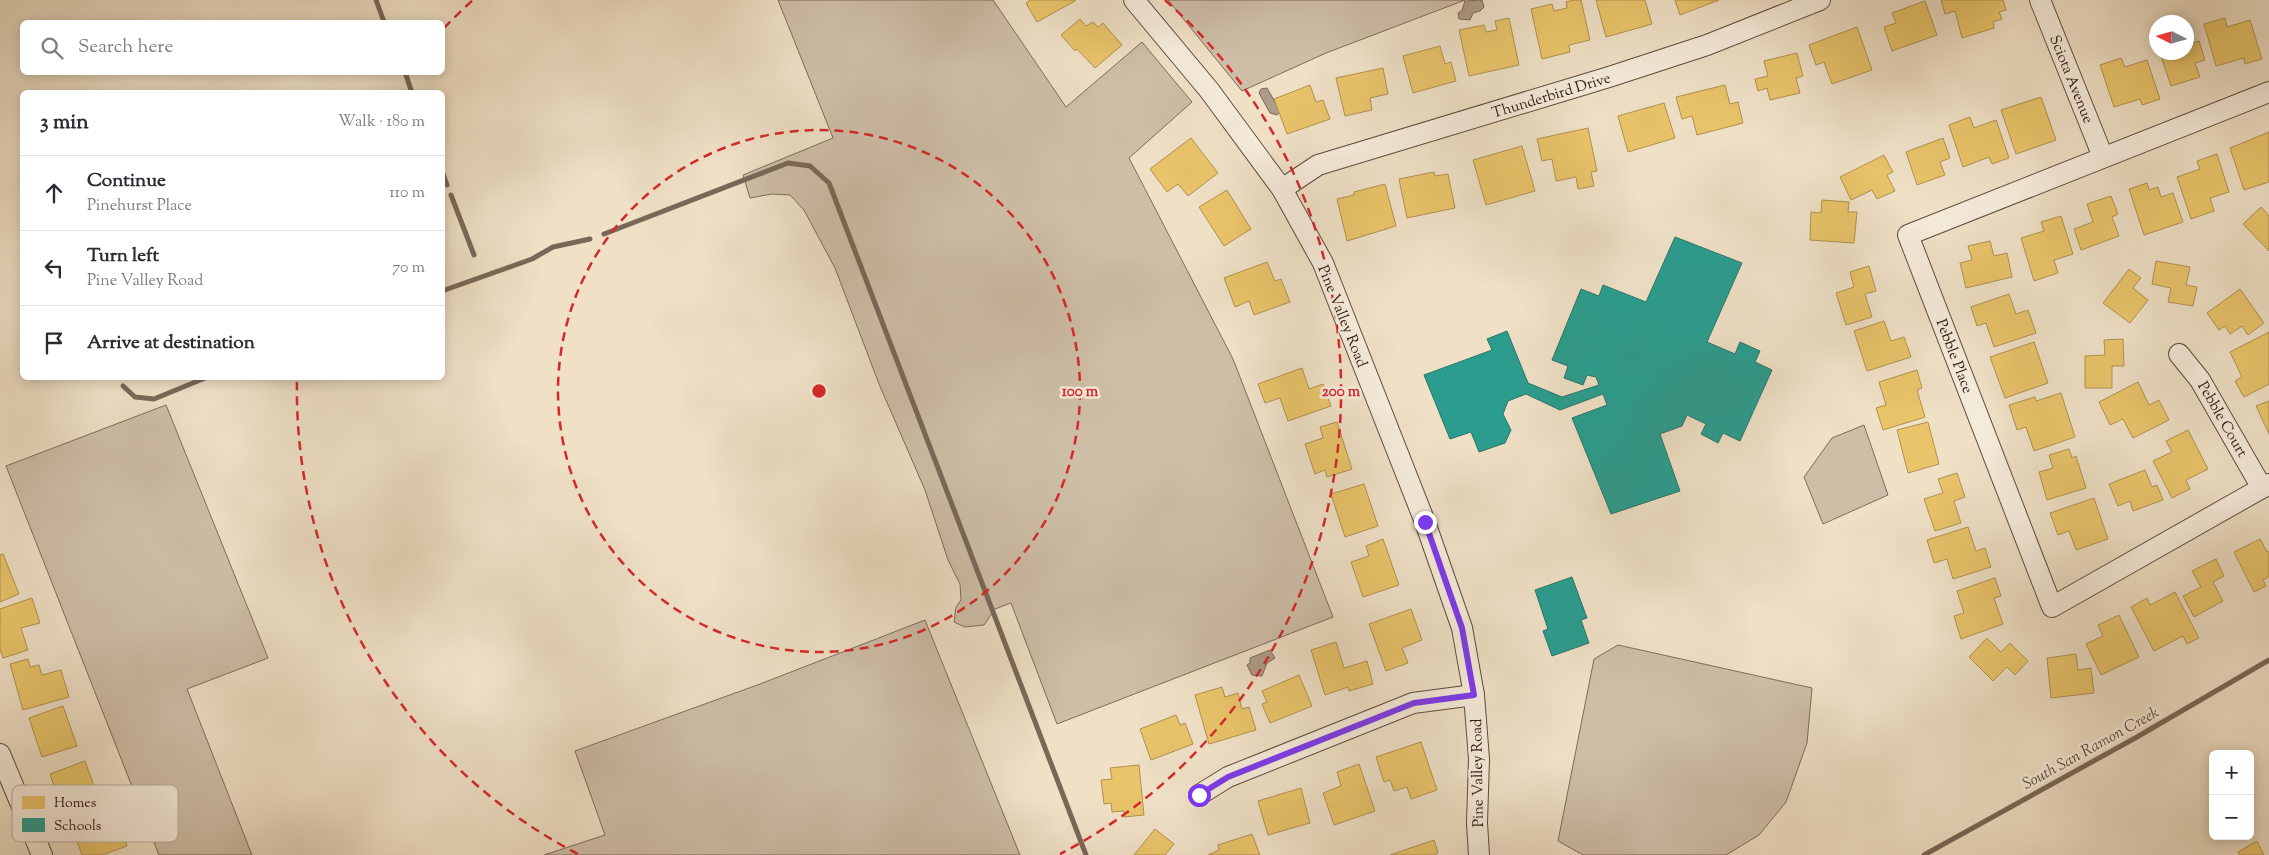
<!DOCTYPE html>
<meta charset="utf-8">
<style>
:root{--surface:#fff;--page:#f2f2f3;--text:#2b2b33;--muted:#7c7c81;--line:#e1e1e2}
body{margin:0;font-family:"Sorts Mill Goudy",serif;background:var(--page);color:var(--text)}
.controls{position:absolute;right:15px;bottom:15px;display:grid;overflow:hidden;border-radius:8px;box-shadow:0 2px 12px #0003}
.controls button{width:45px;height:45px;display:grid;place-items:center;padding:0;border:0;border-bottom:1px solid var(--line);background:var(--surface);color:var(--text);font:25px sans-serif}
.compass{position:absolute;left:2149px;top:15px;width:45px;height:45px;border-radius:50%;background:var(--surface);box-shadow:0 2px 12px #0003;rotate:275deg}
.stop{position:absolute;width:15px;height:15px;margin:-11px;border:4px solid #7c3aed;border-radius:50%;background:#fff}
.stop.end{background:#7c3aed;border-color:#fff;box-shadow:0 1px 5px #0008}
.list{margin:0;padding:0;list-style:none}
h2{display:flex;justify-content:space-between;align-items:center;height:65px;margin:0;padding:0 20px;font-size:21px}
h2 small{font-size:16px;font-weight:400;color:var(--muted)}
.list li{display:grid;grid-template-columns:32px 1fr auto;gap:15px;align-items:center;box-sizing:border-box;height:75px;padding:0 20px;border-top:1px solid var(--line)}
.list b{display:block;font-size:19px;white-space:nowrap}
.list p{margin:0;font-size:16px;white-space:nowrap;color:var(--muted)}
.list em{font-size:16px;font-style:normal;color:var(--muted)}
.icon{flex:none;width:28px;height:28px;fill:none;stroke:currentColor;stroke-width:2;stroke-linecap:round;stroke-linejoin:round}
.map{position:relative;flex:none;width:2269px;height:855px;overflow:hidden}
.search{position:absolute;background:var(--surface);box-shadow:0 2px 12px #0003;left:20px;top:20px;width:425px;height:55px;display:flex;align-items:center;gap:12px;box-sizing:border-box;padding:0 18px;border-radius:8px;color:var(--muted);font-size:19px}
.panel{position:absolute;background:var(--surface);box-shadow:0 2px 12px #0003;left:20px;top:90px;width:425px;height:290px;border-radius:8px}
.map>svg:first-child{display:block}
.green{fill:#cebea7;stroke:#7d6c5c}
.water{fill:#ad9c88;stroke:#796858}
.homes{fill:#e9c46a;stroke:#b0914f}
.schools{fill:#2a9d8f;stroke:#2b7569}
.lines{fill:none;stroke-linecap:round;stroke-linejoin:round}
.stream{stroke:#796858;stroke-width:5}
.minor-casing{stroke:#5d4b3e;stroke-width:22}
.minor{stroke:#f5ebda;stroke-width:20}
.route{stroke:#7c3aed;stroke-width:6}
.ring{fill:none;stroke:#d62828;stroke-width:2.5;stroke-dasharray:9 6}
.labels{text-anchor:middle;stroke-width:5;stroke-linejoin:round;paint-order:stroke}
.street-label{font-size:15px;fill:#2c1911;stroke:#f5ebda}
.water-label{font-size:16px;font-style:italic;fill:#604d41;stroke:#f5ebda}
.key{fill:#f5ebda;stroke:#b9ac9e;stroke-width:1}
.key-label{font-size:14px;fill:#2c1911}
.centre{fill:#d62828;stroke:#f5ebda;stroke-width:2.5}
.ring-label{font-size:15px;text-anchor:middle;font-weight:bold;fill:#d62828;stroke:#f5ebda;stroke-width:5;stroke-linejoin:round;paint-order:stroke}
</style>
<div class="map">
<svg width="2269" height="855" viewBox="0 0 2269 855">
<rect width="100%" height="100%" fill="#efe0c6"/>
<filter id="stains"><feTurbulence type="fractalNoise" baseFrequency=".004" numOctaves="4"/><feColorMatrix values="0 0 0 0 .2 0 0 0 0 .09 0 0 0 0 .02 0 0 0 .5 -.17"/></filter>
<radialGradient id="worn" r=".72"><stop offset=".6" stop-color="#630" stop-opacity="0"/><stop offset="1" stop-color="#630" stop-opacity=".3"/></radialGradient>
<g class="green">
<path d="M 778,0 L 993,0 L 1066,107 L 1142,42 L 1192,102 L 1129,158 L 1233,359 L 1333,617 L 1057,724 L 1011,603 L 995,609 L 984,625 L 965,627 L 954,622 L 956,607 L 961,600 L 960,584 L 948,560 L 925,490 L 879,384 L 835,268 L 804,210 L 790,195 L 772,194 L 750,198 L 743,175 L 833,138 Z"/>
<path d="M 1168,0 L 1465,0 L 1326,53 L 1242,91 Z"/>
<path d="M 166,405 L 268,658 L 187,689 L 252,855 L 159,855 L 6,466 Z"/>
<path d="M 1864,425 L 1888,495 L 1823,524 L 1804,477 L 1832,438 Z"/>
<path d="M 925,620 L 1020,855 L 544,855 L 605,835 L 575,751 L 760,684 Z"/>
<path d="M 1618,645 L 1812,688 L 1807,743 L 1786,802 L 1759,835 L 1726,855 L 1583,855 L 1558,841 L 1594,659 Z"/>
</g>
<g class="water">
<path d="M 1482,0 L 1484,7 L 1480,11 L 1473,13 L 1470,20 L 1459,19 L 1458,13 L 1462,10 L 1465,1 Z"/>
<path d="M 1267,88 L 1280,111 L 1277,115 L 1270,113 L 1259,93 L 1261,89 Z"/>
<path d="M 1270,650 L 1275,658 L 1267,663 L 1262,676 L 1252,675 L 1247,665 L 1250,663 L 1250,658 Z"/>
</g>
<g class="homes">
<path d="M 1030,0 L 1075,0 L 1075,1 L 1037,22 L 1026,3 Z"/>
<path d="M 1573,0 L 1581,0 L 1590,40 L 1569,45 L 1570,52 L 1542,59 L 1531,9 L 1552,4 L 1554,11 L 1567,8 L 1566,2 Z"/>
<path d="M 1596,0 L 1645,0 L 1652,24 L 1606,37 Z"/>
<path d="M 1675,0 L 1719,0 L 1680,15 Z"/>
<path d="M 1941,0 L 2003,0 L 2006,10 L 1999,12 L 2002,19 L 1993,22 L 1994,28 L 1962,38 L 1955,11 L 1945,14 Z"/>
<path d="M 1925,1 L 1937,35 L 1892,51 L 1884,27 L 1896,23 L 1892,13 Z"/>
<path d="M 1509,18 L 1519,65 L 1469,76 L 1459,30 L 1484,25 L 1486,32 L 1497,30 L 1495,21 Z"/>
<path d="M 2225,18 L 2227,27 L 2250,20 L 2262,59 L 2245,64 L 2244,58 L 2216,66 L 2204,24 Z"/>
<path d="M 1080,19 L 1086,26 L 1093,22 L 1098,27 L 1103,23 L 1122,45 L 1095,68 L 1077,49 L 1075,51 L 1061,35 Z"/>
<path d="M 1857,27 L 1872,70 L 1832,84 L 1824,62 L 1816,65 L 1809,45 Z"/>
<path d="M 2199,41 L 2205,60 L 2195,63 L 2200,77 L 2171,86 L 2160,53 L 2186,52 L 2186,45 Z"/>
<path d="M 1440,46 L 1445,64 L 1451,62 L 1456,81 L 1413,93 L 1403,56 Z"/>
<path d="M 1797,53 L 1803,76 L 1796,78 L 1800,93 L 1770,100 L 1767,88 L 1758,91 L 1755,79 L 1768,76 L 1764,61 Z"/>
<path d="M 2121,58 L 2125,67 L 2147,60 L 2160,99 L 2142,105 L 2140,99 L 2114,107 L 2100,65 Z"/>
<path d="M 1383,68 L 1388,94 L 1370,98 L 1372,110 L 1345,116 L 1336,78 Z"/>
<path d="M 1310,85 L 1316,102 L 1323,100 L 1330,119 L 1287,134 L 1274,99 Z"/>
<path d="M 1725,85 L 1730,104 L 1738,102 L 1743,123 L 1697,135 L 1692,116 L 1682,119 L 1676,97 Z"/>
<path d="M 2041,97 L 2056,140 L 2016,154 L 2001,110 Z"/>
<path d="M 1664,103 L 1675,138 L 1628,152 L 1618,116 Z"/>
<path d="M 1970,117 L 1974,128 L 1996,120 L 2009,158 L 1992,164 L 1989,157 L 1963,167 L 1949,125 Z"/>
<path d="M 1588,128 L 1597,171 L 1591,172 L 1594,186 L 1578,189 L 1576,177 L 1556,181 L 1552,159 L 1542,161 L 1537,139 Z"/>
<path d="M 2269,132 L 2269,182 L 2244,190 L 2230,148 Z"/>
<path d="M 1191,138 L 1218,173 L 1188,196 L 1178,184 L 1167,192 L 1150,169 Z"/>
<path d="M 1943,138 L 1950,158 L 1940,162 L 1945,175 L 1917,185 L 1906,152 Z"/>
<path d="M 1522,146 L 1535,191 L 1486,205 L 1473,160 Z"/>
<path d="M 2217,154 L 2229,192 L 2210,198 L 2214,211 L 2191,219 L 2177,177 L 2200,169 L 2197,161 Z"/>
<path d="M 1884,155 L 1893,172 L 1887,175 L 1895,191 L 1877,199 L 1872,190 L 1851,200 L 1840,177 Z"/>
<path d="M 1434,172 L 1435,176 L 1448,174 L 1455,208 L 1407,218 L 1399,179 Z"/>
<path d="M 2147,183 L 2149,190 L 2158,187 L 2161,197 L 2173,193 L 2183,222 L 2144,235 L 2129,189 Z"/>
<path d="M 1385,184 L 1396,226 L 1347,241 L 1337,199 L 1354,195 L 1354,192 Z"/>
<path d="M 1227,190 L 1251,229 L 1224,246 L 1199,207 Z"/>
<path d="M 2111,196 L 2118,214 L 2112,217 L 2119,236 L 2081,250 L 2074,229 L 2093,222 L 2087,204 Z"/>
<path d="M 1822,200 L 1849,202 L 1848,212 L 1857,212 L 1854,243 L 1810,240 L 1811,212 L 1821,213 Z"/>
<path d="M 2261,207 L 2269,216 L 2269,251 L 2243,224 Z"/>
<path d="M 2061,216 L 2073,254 L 2054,260 L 2058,273 L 2034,281 L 2021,238 L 2044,231 L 2041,222 Z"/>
<path d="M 1990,241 L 1994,256 L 2007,253 L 2012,277 L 1966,288 L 1960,263 L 1972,260 L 1968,246 Z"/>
<path d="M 2156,261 L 2190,267 L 2186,285 L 2197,287 L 2193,306 L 2168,302 L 2171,288 L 2152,284 Z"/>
<path d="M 1267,262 L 1275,281 L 1281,279 L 1290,302 L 1254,315 L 1249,301 L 1235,307 L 1224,278 Z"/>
<path d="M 1869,266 L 1876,291 L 1865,294 L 1872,317 L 1846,325 L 1836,293 L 1854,287 L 1850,272 Z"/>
<path d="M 2129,269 L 2141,278 L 2133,288 L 2148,300 L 2130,323 L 2103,303 Z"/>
<path d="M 2240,289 L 2264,323 L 2248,335 L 2242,326 L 2230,334 L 2225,326 L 2219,330 L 2207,313 Z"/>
<path d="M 2009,294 L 2016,314 L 2028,310 L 2036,333 L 1994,347 L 1986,323 L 1977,326 L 1971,307 Z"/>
<path d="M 1884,321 L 1891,341 L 1904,337 L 1911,357 L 1867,371 L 1854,331 Z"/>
<path d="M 2269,332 L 2269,384 L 2244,397 L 2235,381 L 2242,377 L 2230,352 Z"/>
<path d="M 2123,339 L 2124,366 L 2112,366 L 2112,388 L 2085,388 L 2085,356 L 2105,355 L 2104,340 Z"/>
<path d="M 2034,342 L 2048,383 L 2005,398 L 1990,357 Z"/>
<path d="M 1302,368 L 1309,389 L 1323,384 L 1331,406 L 1288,421 L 1280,398 L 1265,403 L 1258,384 Z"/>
<path d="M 1917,370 L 1922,388 L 1917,390 L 1925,417 L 1883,430 L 1876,408 L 1886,405 L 1879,382 Z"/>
<path d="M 2138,382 L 2149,405 L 2159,400 L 2169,420 L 2133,438 L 2123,419 L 2110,425 L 2099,402 Z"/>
<path d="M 2061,393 L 2075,437 L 2034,451 L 2026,427 L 2017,430 L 2009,405 L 2035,397 L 2036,401 Z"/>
<path d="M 2269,401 L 2269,434 L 2256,406 Z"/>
<path d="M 1337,422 L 1352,469 L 1327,477 L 1325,470 L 1315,474 L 1305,444 L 1323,438 L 1320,427 Z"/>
<path d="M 1928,422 L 1939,464 L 1908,473 L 1897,430 Z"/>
<path d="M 2188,430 L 2208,469 L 2186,480 L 2190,489 L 2172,498 L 2153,461 L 2172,452 L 2166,441 Z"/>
<path d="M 2069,449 L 2072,458 L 2076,456 L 2086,488 L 2047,500 L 2039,472 L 2053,468 L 2049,455 Z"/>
<path d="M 2145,470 L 2152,487 L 2157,485 L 2163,500 L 2133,511 L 2130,501 L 2118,506 L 2109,484 Z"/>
<path d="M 1957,473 L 1965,497 L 1954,501 L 1961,523 L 1935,531 L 1924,499 L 1943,493 L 1938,479 Z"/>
<path d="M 1364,484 L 1378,526 L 1345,537 L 1331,494 Z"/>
<path d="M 2094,498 L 2108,539 L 2076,550 L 2069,531 L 2058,535 L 2050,513 Z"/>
<path d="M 1968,527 L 1976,551 L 1985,548 L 1991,567 L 1953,579 L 1947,559 L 1934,563 L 1927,540 Z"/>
<path d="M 1383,539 L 1399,585 L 1363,597 L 1351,562 L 1369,556 L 1366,546 Z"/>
<path d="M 2260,539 L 2267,552 L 2269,551 L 2269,577 L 2263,580 L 2266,586 L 2254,592 L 2234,552 Z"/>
<path d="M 3,554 L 19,594 L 0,602 L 0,555 Z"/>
<path d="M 2216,559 L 2224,576 L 2213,582 L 2223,601 L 2194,617 L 2183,596 L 2201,587 L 2192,571 Z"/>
<path d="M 1995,578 L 2001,596 L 1994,598 L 2003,624 L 1961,639 L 1954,616 L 1964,613 L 1957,591 Z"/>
<path d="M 2175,592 L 2199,638 L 2187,644 L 2183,636 L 2154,651 L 2131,607 L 2147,598 L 2150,605 Z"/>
<path d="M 32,598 L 40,623 L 21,628 L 28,650 L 3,658 L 0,649 L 0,609 Z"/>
<path d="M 1411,609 L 1422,640 L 1402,648 L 1408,663 L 1386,671 L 1369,624 Z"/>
<path d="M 2119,615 L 2139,657 L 2101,675 L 2086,644 L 2103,636 L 2098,625 Z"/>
<path d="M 1987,638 L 2001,652 L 2010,643 L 2028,661 L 2015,675 L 2007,667 L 1993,681 L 1969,657 Z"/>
<path d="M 1336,642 L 1344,668 L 1367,661 L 1373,684 L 1349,691 L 1348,687 L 1325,695 L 1311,650 Z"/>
<path d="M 2076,654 L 2078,670 L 2091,668 L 2094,693 L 2051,698 L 2047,658 Z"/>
<path d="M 28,659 L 30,667 L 39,665 L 42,675 L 61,670 L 69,697 L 23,710 L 10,664 Z"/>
<path d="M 1299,675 L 1312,706 L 1270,723 L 1262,704 L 1267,702 L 1262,691 Z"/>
<path d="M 1222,687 L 1225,697 L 1238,693 L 1242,709 L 1249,707 L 1256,730 L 1209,744 L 1195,695 Z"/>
<path d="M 63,706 L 77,746 L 42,757 L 29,718 Z"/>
<path d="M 1176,715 L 1180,725 L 1185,723 L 1193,744 L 1151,760 L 1140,729 Z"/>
<path d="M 1421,742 L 1437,790 L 1411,799 L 1407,787 L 1394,791 L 1390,780 L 1384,782 L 1376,757 Z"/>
<path d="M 85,761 L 100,803 L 71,813 L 68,804 L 61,807 L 50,774 Z"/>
<path d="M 1359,764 L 1375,811 L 1334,825 L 1323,793 L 1341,786 L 1337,772 Z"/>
<path d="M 1139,765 L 1144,815 L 1124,817 L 1124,811 L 1112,812 L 1111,803 L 1104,804 L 1101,780 L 1112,779 L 1110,768 Z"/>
<path d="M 1301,788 L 1310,823 L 1268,835 L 1258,801 Z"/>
<path d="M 114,808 L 127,846 L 102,855 L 82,855 L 71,824 Z"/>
<path d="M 1155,829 L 1174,844 L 1165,855 L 1134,855 Z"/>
<path d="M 1252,834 L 1260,855 L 1208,855 L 1219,850 L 1218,845 Z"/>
<path d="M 1434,840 L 1438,853 L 1434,855 L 1390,855 Z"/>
<path d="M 2257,841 L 2264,855 L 2239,855 L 2238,852 Z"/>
</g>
<g class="schools">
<path d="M 1675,237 L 1742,263 L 1707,342 L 1735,354 L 1740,342 L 1760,351 L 1755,362 L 1772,370 L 1740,441 L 1723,433 L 1718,443 L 1701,434 L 1706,424 L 1687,415 L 1682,426 L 1660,434 L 1680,491 L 1611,514 L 1572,418 L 1607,405 L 1603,394 L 1560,410 L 1526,394 L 1508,401 L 1503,414 L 1511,430 L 1505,443 L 1479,452 L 1471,432 L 1450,439 L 1424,375 L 1492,350 L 1487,339 L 1507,331 L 1528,383 L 1562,397 L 1599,385 L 1596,377 L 1587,375 L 1583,385 L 1564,378 L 1568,366 L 1552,360 L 1581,289 L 1599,296 L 1603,285 L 1646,302 Z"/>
<path d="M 1572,577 L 1587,618 L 1581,620 L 1589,643 L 1552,656 L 1543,631 L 1548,629 L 1535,590 Z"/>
</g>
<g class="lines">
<g class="stream">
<path d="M 376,0 L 384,22"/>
<path d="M 405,72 L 411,90"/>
<path d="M 442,171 L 447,185"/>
<path d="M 451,195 L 474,255"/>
<path d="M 604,234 L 788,163 L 810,166 L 829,183 L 1086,855"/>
<path d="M 442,291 L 532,259 L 553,247 L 590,239"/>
<path d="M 123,386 L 135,397 L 154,399 L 205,378"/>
<path d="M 1924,855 L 2137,737 L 2269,660"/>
</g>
<defs>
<g id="minor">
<path d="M 1134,0 L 1209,90 L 1282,189 L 1323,263 L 1425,522 L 1462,628 L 1474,695 L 1479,759 L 1477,823 L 1479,855"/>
<path d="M 2040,0 L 2103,157"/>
<path d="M 2269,92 L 1908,235 L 2052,607 L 2269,484"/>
<path d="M 1282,189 L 1318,165 L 1609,77 L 1707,45 L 1820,0"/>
<path d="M 2179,354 L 2200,380 L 2262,488"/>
<path d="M 0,754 L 42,855"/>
<path d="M 1199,795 L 1228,777 L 1413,703 L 1474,695"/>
</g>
</defs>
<use href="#minor" class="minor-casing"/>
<use href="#minor" class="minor"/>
</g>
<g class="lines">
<path class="route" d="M 1199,795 L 1228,777 L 1414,703 L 1474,695 L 1462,628 L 1425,522"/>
</g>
<g class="ring">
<circle cx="819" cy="391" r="261"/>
<path d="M578 854A522 522 0 0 1 297 382M444 28A522 522 0 0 1 473 0M1165 0A522 522 0 0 1 1060 854"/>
</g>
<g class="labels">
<g class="street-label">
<text transform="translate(2072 79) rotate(68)" y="5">Sciota Avenue</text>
<text transform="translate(1551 95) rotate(-17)" y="5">Thunderbird Drive</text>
<text transform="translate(1343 316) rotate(68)" y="5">Pine Valley Road</text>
<text transform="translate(1955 356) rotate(69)" y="5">Pebble Place</text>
<text transform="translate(2223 419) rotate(60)" y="5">Pebble Court</text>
<text transform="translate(1477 773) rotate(-91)" y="5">Pine Valley Road</text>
</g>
<g class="water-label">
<text transform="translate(2090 747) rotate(-29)" y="6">South San Ramon Creek</text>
</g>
</g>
<rect x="12" y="785" width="166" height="57" rx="8" class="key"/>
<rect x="22" y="796" width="23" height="13" fill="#e9c46a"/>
<rect x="22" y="818" width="23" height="14" fill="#2a9d8f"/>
<g class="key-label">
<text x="54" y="807">Homes</text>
<text x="54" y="830">Schools</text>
</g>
<circle cx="819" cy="391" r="8" class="centre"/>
<g class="ring-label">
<text x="1080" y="396">100 m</text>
<text x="1341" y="396">200 m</text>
</g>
<rect width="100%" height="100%" filter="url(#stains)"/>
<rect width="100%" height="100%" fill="url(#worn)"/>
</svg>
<div class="controls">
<button>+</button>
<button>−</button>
</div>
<svg class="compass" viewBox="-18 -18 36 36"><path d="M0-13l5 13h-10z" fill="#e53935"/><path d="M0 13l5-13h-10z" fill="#7c7c81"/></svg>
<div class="stop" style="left:1199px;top:795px"></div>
<div class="stop end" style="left:1425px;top:522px"></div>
<div class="search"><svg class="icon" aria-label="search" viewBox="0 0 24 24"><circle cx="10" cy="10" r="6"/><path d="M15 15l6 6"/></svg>Search here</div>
<section class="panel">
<h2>3 min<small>Walk · 180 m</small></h2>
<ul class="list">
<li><svg class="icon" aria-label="ahead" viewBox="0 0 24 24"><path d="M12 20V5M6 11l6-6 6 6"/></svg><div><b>Continue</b><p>Pinehurst Place</p></div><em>110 m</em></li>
<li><svg class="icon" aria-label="left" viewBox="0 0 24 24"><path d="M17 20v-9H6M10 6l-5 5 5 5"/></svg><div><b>Turn left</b><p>Pine Valley Road</p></div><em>70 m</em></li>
<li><svg class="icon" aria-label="arrive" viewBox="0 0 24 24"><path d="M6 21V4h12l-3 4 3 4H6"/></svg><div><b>Arrive at destination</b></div></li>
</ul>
</section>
</div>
